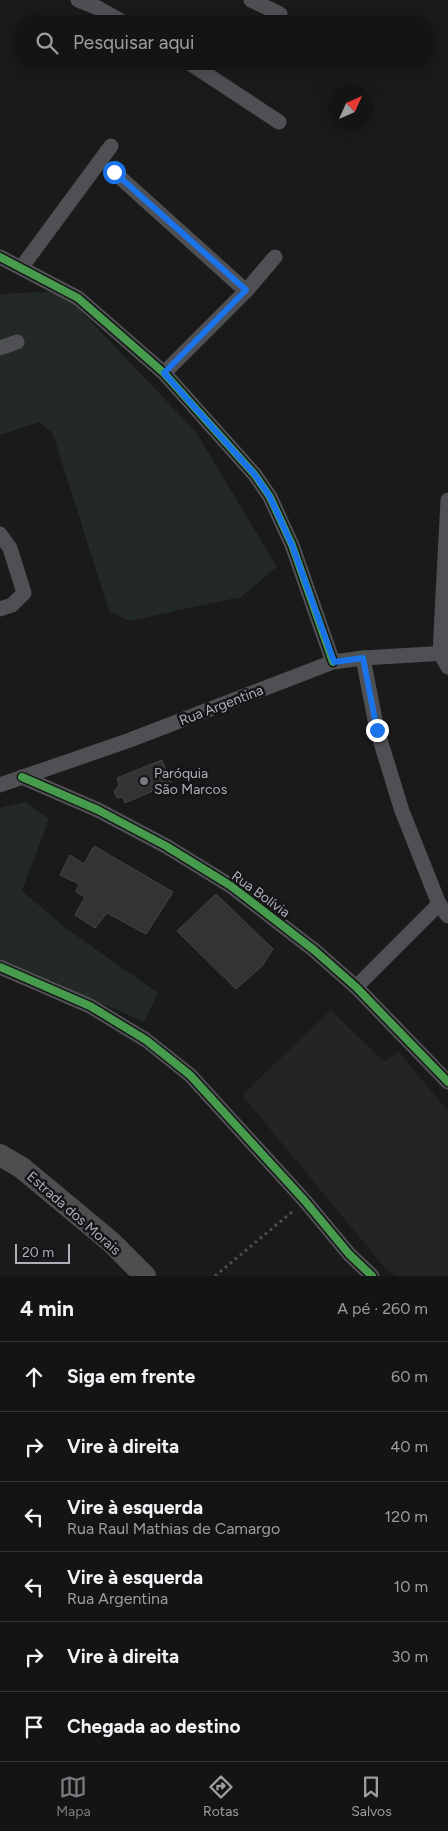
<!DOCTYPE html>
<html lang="pt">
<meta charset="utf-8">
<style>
:root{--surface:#141414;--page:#1d1d1d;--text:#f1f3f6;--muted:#9d9ea0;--line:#333334;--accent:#7a7b81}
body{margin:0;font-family:Figtree,sans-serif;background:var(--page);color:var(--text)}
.compass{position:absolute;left:328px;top:85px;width:45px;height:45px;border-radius:50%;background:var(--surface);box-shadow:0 5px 20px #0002;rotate:45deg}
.scale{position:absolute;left:15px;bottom:12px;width:55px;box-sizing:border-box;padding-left:5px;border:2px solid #adafb9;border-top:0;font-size:14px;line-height:18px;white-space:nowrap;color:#adafb9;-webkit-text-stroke:4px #151416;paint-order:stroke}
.stop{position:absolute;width:15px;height:15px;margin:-11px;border:4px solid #1a73e8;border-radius:50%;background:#fff}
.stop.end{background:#1a73e8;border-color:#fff;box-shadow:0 1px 5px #0008}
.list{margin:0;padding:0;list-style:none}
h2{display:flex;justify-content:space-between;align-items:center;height:65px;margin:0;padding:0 20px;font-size:21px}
h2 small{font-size:16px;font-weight:400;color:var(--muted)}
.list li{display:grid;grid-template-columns:32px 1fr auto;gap:15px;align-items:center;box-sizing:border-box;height:70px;padding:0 20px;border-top:1px solid var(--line)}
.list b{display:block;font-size:19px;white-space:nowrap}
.list p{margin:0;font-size:16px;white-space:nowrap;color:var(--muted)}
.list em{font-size:16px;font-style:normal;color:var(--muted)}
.icon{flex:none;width:28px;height:28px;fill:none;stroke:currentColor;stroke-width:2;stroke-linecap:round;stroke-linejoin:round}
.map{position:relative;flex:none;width:448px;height:1276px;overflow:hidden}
.search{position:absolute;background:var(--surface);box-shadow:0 5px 20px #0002;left:15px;right:15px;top:15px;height:55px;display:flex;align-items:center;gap:12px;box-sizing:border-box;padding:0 18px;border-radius:20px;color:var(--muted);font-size:19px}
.sheet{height:485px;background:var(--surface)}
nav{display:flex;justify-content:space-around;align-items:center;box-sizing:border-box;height:70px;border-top:1px solid var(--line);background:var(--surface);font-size:14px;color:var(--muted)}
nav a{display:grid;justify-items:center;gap:2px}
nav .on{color:var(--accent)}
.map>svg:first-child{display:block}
.built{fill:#242426}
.green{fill:#232924}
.building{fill:#333334;stroke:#434446}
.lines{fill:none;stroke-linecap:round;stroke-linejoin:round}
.path{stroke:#505154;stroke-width:3;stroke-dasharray:2.5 4;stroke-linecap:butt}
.minor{stroke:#4f5053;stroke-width:15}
.secondary{stroke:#4e4e50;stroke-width:22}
.cycleway-casing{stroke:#151416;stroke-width:11}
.cycleway{stroke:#469c4c;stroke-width:8}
.route{stroke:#1a73e8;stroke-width:6}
.poi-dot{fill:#7a7b81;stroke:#151416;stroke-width:2}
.labels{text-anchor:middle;stroke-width:5;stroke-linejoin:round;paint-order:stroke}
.street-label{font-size:14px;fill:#adafb9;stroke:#151416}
.poi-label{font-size:14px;fill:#adafb9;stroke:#151416;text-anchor:start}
</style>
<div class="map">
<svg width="448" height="1276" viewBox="0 0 448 1276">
<rect width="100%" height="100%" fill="#1a1a1a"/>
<path class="built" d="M 331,1010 L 384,1062 L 398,1051 L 448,1111 L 448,1276 L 396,1276 L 385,1268 L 242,1095 Z"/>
<g class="green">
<path d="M 62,291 L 196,432 L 277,567 L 241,597 L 129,621 L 109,611 L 53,434 L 40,422 L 0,435 L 0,294 Z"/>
<path d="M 25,802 L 49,819 L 22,891 L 67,929 L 158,993 L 144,1022 L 0,958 L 0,808 Z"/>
</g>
<g class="building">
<path d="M 162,760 L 171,783 L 125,803 L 123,797 L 117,798 L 114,791 L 119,785 L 117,778 Z"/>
<path d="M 94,846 L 173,892 L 146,934 L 107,913 L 95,928 L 75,915 L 85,897 L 76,892 L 79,884 L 60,875 L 70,855 L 84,864 Z"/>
<path d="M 216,894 L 273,949 L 262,966 L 236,989 L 177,931 Z"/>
</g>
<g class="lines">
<path class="path" d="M 215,1276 L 293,1211"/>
<g class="minor">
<path d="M 78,0 L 98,8 L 121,21"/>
<path d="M 251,0 L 280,14"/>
<path d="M 191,64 L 279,122"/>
<path d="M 114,172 L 246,291"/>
<path d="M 0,257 L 78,298 L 164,373 L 255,475 L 270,497 L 292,545 L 333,662"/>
<path d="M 21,268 L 111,146"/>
<path d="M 0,348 L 17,342"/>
<path d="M 164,373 L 246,291 L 275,257"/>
<path d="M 448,500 L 440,653 L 448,667"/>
<path d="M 0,534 L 10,548 L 24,593 L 12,605 L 0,609"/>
<path d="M 363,658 L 377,730 L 402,811 L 439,904 L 448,916"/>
<path d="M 22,777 L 98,810 L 166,846 L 231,886 L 314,950 L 356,987 L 448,1082"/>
<path d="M 0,785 L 130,740 L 333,662 L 363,658 L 448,653"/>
<path d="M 0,967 L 90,1006 L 146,1040 L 190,1075 L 305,1201 L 349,1254 L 372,1276"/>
<path d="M 356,987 L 439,904"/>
</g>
<path class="secondary" d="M 0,1155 L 22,1168 L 111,1242 L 145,1276"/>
<defs>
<g id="cycleway">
<path d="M 0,257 L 78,298 L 164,373 L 255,475 L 270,497 L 292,545 L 333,662"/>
<path d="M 22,777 L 98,810 L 166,846 L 231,886 L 314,950 L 356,987 L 448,1082"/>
<path d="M 0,967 L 90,1006 L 146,1040 L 190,1075 L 305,1201 L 349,1254 L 372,1276"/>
</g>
</defs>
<use href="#cycleway" class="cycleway-casing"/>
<use href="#cycleway" class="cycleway"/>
</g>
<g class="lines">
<path class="route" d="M 114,172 L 246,290 L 164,373 L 255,475 L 270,497 L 292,545 L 334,662 L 363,658 L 377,730"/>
</g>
<circle class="poi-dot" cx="144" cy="781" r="5"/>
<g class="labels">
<g class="street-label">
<text transform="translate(221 705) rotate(-21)" y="5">Rua Argentina</text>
<text transform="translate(261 894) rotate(36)" y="5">Rua Bolívia</text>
<text transform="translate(74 1213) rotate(41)" y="5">Estrada dos Morais</text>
</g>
<g class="poi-label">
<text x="154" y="778">Paróquia<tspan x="154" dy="16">São Marcos</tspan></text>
</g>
</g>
</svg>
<svg class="compass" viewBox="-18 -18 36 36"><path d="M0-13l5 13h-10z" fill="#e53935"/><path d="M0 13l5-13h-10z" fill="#9d9ea0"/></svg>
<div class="scale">20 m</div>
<div class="stop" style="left:114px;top:172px"></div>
<div class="stop end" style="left:377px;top:730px"></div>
<div class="search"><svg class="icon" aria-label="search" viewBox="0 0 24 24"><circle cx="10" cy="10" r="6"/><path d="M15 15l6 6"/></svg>Pesquisar aqui</div>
</div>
<section class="sheet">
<h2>4 min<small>A pé · 260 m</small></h2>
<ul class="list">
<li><svg class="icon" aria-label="ahead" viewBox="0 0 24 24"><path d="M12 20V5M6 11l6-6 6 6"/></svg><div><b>Siga em frente</b></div><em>60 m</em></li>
<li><svg class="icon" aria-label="right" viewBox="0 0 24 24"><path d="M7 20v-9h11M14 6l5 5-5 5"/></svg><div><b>Vire à direita</b></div><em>40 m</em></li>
<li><svg class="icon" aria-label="left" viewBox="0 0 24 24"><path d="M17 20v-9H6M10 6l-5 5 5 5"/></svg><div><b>Vire à esquerda</b><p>Rua Raul Mathias de Camargo</p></div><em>120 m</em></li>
<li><svg class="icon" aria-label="left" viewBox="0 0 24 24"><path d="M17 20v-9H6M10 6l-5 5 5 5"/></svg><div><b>Vire à esquerda</b><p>Rua Argentina</p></div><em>10 m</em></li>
<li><svg class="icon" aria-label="right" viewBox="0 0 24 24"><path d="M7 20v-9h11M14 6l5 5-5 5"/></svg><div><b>Vire à direita</b></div><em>30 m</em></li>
<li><svg class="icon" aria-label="arrive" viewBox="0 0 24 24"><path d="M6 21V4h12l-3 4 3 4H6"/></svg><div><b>Chegada ao destino</b></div></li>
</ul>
</section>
<nav>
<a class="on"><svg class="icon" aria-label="map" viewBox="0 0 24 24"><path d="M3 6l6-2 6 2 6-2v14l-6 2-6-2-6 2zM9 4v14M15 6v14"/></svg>Mapa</a>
<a><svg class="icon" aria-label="directions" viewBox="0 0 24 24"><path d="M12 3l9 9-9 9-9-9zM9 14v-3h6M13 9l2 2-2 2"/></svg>Rotas</a>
<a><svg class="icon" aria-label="saved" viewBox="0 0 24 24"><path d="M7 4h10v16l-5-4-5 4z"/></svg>Salvos</a>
</nav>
